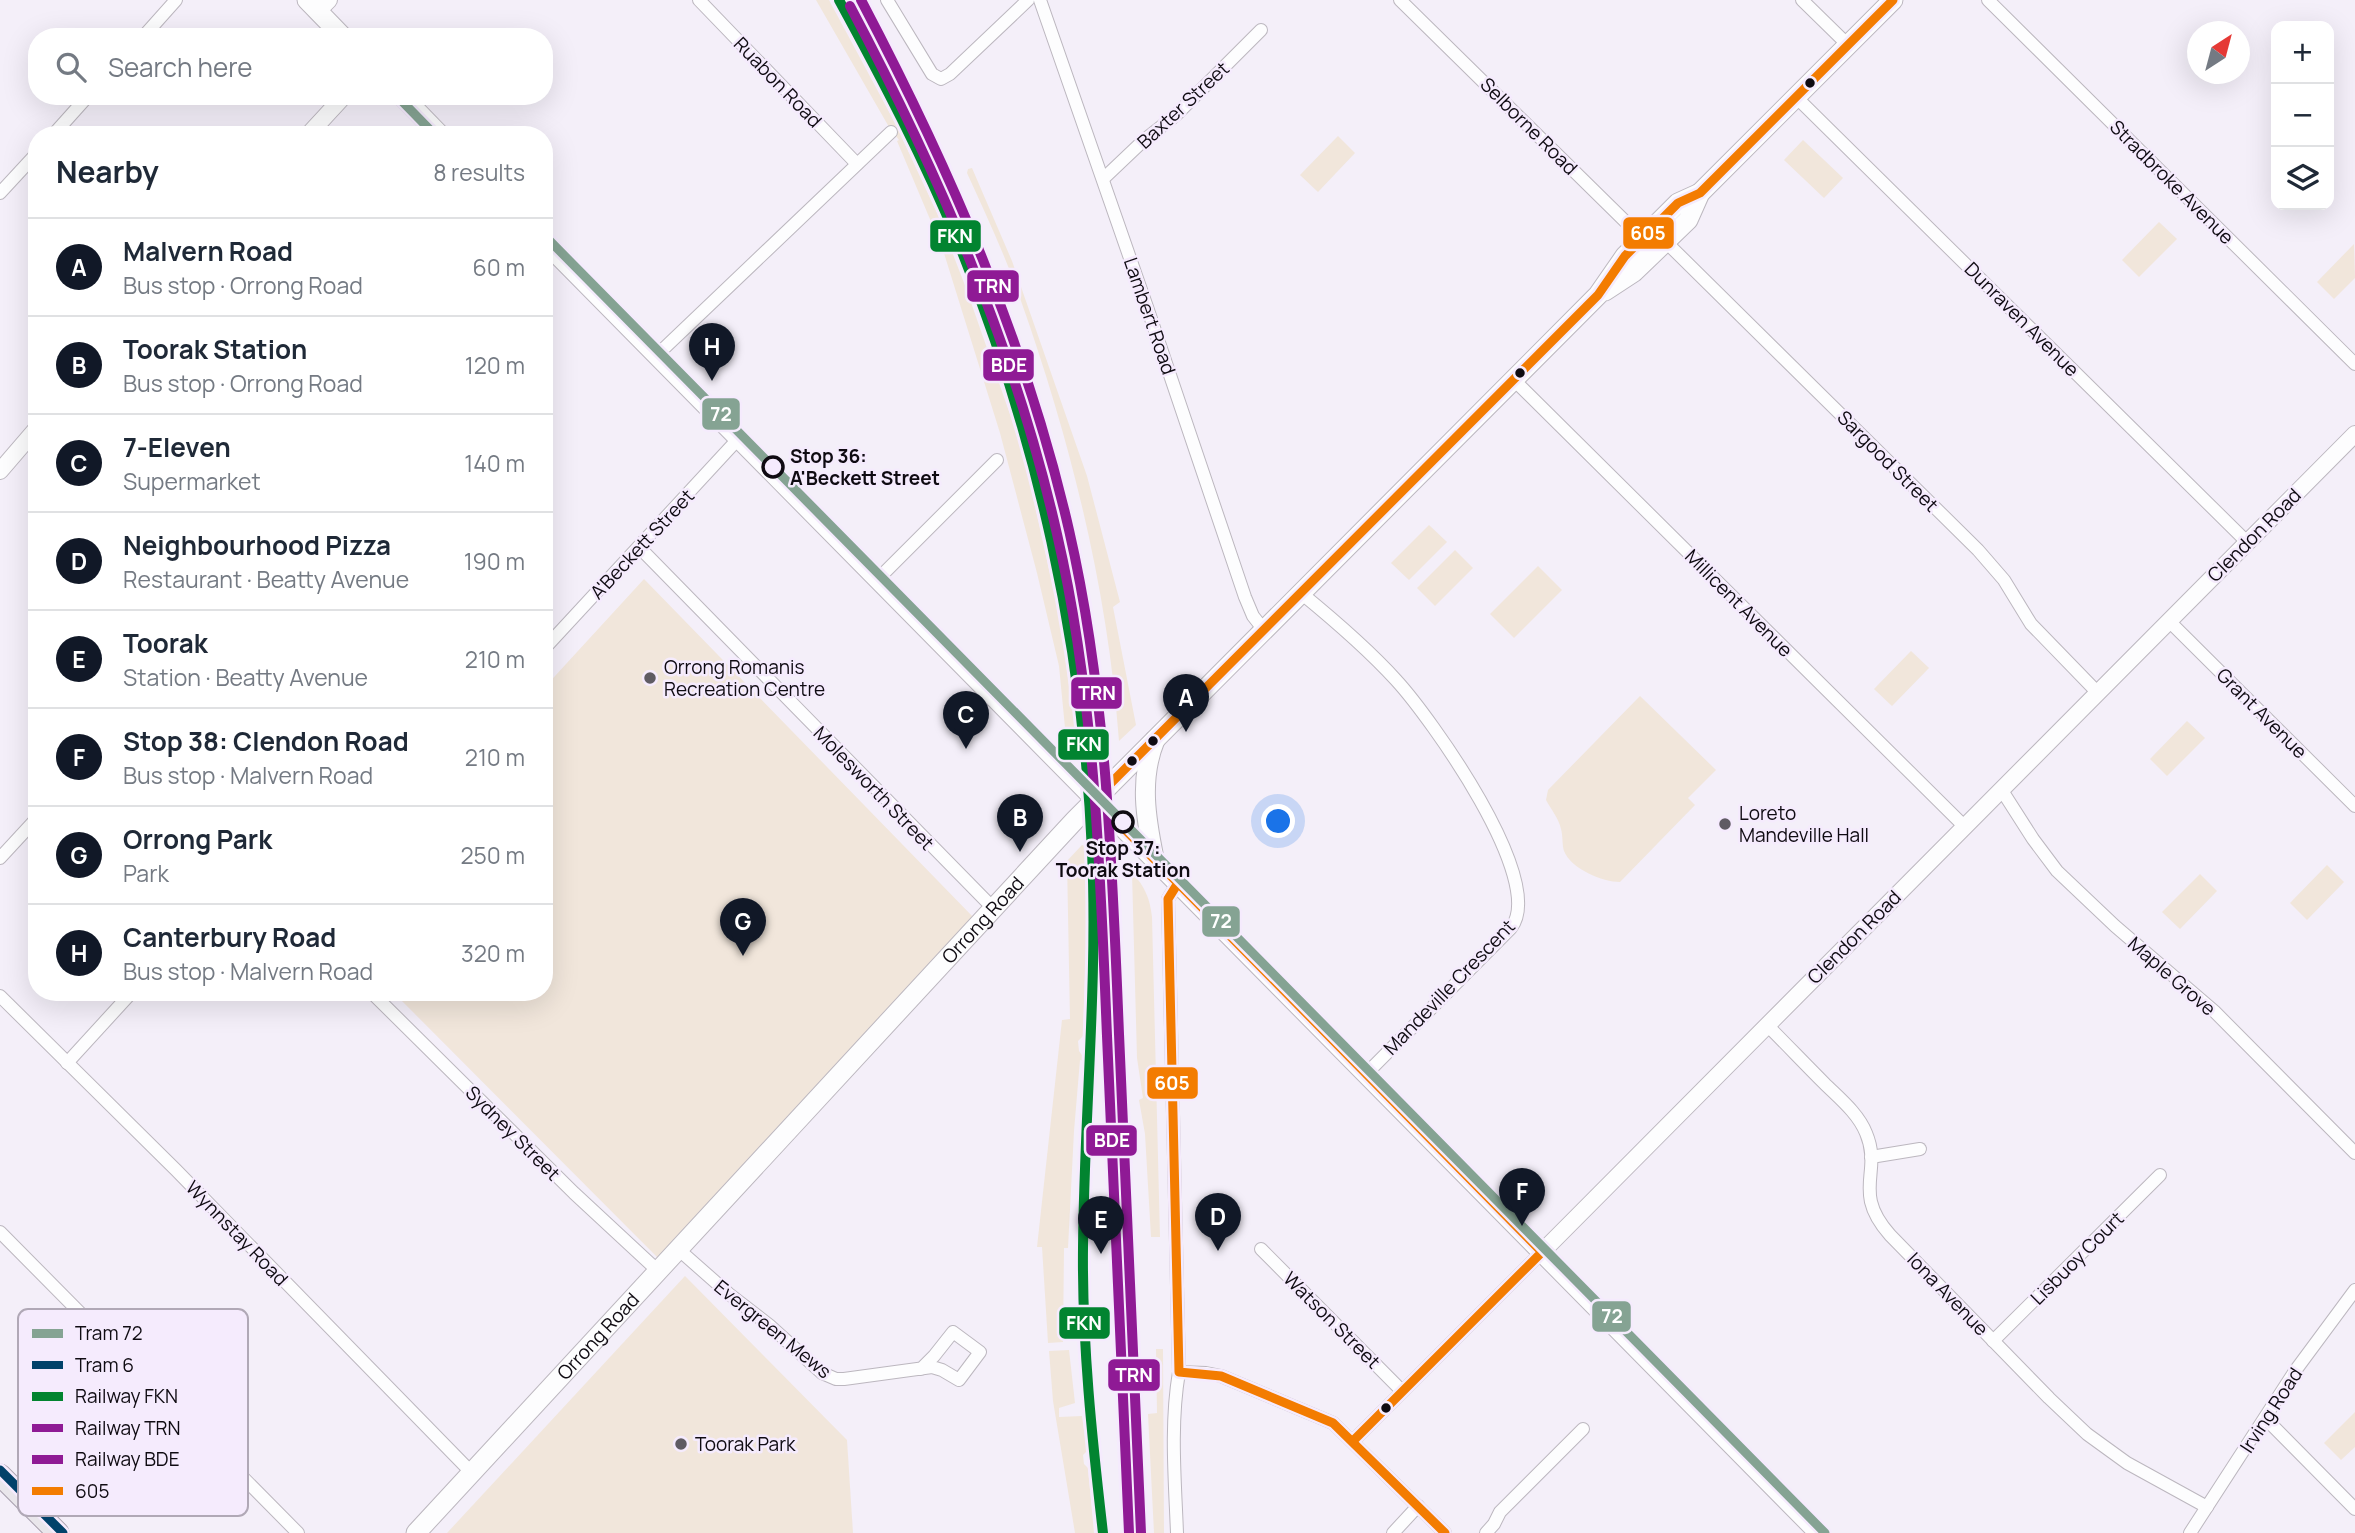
<!DOCTYPE html>
<meta charset="utf-8">
<style>
:root{--surface:#fff;--page:#f2f2f3;--text:#1f2937;--muted:#747a83;--line:#e0e1e3;--accent:#111827}
body{margin:0;font-family:Manrope,sans-serif;background:var(--page);color:var(--text)}
.controls{position:absolute;right:21px;top:21px;display:grid;overflow:hidden;border-radius:14px;box-shadow:0 7px 28px #0002}
.controls button{width:63px;height:63px;display:grid;place-items:center;padding:0;border:0;border-bottom:2px solid var(--line);background:var(--surface);color:var(--text);font:35px sans-serif}
.compass{position:absolute;left:2187px;top:21px;width:63px;height:63px;border-radius:50%;background:var(--surface);box-shadow:0 7px 28px #0002;rotate:36deg}
.you{position:absolute;left:1279px;top:822px;width:24px;height:24px;margin:-18px;border:5px solid #fff;border-radius:50%;background:#1a73e8;box-shadow:0 0 0 10px #1a73e833}
.badge{display:grid;place-items:center;width:46px;height:46px;border-radius:50%;background:var(--accent);color:#fff;font-size:23px;font-weight:700}
.pin{position:absolute;translate:-50% -58px;filter:drop-shadow(0 2px 4px #0008)}
.pin::after{content:'';position:absolute;top:37px;width:24px;height:21px;background:inherit;clip-path:polygon(0 0,100% 0,50% 100%)}
.list{margin:0;padding:0;list-style:none}
h2{display:flex;justify-content:space-between;align-items:center;height:91px;margin:0;padding:0 28px;font-size:30px}
h2 small{font-size:23px;font-weight:400;color:var(--muted)}
.list li{display:grid;grid-template-columns:46px 1fr auto;gap:21px;align-items:center;box-sizing:border-box;height:98px;padding:0 28px;border-top:2px solid var(--line)}
.list b{display:block;font-size:26px;white-space:nowrap}
.list p{margin:0;font-size:23px;white-space:nowrap;color:var(--muted)}
.list em{font-size:23px;font-style:normal;color:var(--muted)}
.icon{flex:none;width:38px;height:38px;fill:none;stroke:currentColor;stroke-width:2;stroke-linecap:round;stroke-linejoin:round}
.map{position:relative;flex:none;width:2355px;height:1533px;overflow:hidden}
.search{position:absolute;background:var(--surface);box-shadow:0 7px 28px #0002;left:28px;top:28px;width:525px;height:77px;display:flex;align-items:center;gap:18px;box-sizing:border-box;padding:0 24px;border-radius:28px;color:var(--muted);font-size:26px}
.panel{position:absolute;background:var(--surface);box-shadow:0 7px 28px #0002;left:28px;top:126px;width:525px;height:875px;border-radius:28px}
.map>svg:first-child{display:block}
.green{fill:#f1e6db}
.lines{fill:none;stroke-linecap:round;stroke-linejoin:round}
.minor-casing{stroke:#bcb7bf;stroke-width:14}
.tertiary-casing{stroke:#bcb7bf;stroke-width:18}
.secondary-casing{stroke:#bcb7bf;stroke-width:21}
.primary-casing{stroke:#a8a0ad;stroke-width:23}
.minor{stroke:#fdfdfe;stroke-width:12}
.tertiary{stroke:#fdfdfe;stroke-width:16}
.secondary{stroke:#fdfdfe;stroke-width:19}
.primary{stroke:#e9e6eb;stroke-width:21}
.bus-1-casing{stroke:#f5ebfd;stroke-width:14}
.bus-1{stroke:#f37c01;stroke-width:9}
.rail-1-casing{stroke:#f5ebfd;stroke-width:16}
.rail-2-casing{stroke:#f5ebfd;stroke-width:16}
.rail-3-casing{stroke:#f5ebfd;stroke-width:16}
.rail-1{stroke:#028430;stroke-width:10}
.rail-2{stroke:#8f1a95;stroke-width:10}
.rail-3{stroke:#8f1a95;stroke-width:10}
.tram-1-casing{stroke:#f5ebfd;stroke-width:14}
.tram-2-casing{stroke:#f5ebfd;stroke-width:14}
.tram-1{stroke:#85a393;stroke-width:9}
.tram-2{stroke:#01426a;stroke-width:9}
.bus-dot{fill:#0f0b12;stroke:#f5ebfd;stroke-width:2.5}
.stop-dot{fill:#f5ebfd;stroke:#0f0b12;stroke-width:3.5}
.poi-dot{fill:#5f5b63;stroke:#f5ebfd;stroke-width:2.5}
.labels{text-anchor:middle;stroke-width:5;stroke-linejoin:round;paint-order:stroke}
.street-label{font-size:19px;fill:#0f0b12;stroke:#f5ebfd}
.stop-label{font-size:19px;font-weight:bold;fill:#0f0b12;stroke:#f5ebfd;text-anchor:start}
.poi-label{font-size:19px;fill:#0f0b12;stroke:#f5ebfd;text-anchor:start}
.key{fill:#f5ebfd;stroke:#b0a8b6;stroke-width:2}
.key-label{font-size:19px;fill:#0f0b12}
.line-badge{stroke:#f5ebfd;stroke-width:2.5}
.badge-label{font-size:19px;text-anchor:middle;font-weight:bold;fill:#fff}
</style>
<div class="map">
<svg width="2355" height="1533" viewBox="0 0 2355 1533">
<rect width="100%" height="100%" fill="#f4eff9"/>
<g class="green">
<path d="M 816,0 L 829,0 L 895,123 L 937,213 L 966,288 L 1013,423 L 1027,471 L 1059,614 L 1078,748 L 1066,738 L 1059,666 L 1037,573 L 1000,433 L 943,250 L 897,141 L 899,140 L 889,127 Z"/>
<path d="M 1338,136 L 1355,153 L 1318,192 L 1300,175 Z"/>
<path d="M 1803,140 L 1843,178 L 1824,198 L 1784,160 Z"/>
<path d="M 972,168 L 1012,261 L 1087,476 L 1120,602 L 1113,607 L 1136,725 L 1119,741 C 1108,591 1071,442 1021,301 C 1006,257 986,215 967,173 L 968,169 Z"/>
<path d="M 2159,222 L 2177,239 L 2139,277 L 2122,260 Z"/>
<path d="M 2354,244 L 2355,278 L 2334,299 L 2317,282 Z"/>
<path d="M 1429,525 L 1447,542 L 1409,580 L 1391,563 Z"/>
<path d="M 1455,550 L 1473,568 L 1435,606 L 1417,588 Z"/>
<path d="M 1538,566 L 1562,590 L 1514,638 L 1490,614 Z"/>
<path d="M 644,579 L 975,919 L 661,1261 L 393,992 L 544,992 L 544,688 Z"/>
<path d="M 1911,651 L 1929,668 L 1892,706 L 1874,689 Z"/>
<path d="M 1640,696 L 1716,770 L 1688,798 L 1695,805 L 1620,882 C 1603,882 1571,869 1564,851 C 1562,845 1563,836 1561,829 C 1559,819 1551,809 1546,800 L 1548,790 Z"/>
<path d="M 2187,721 L 2205,738 L 2167,776 L 2150,759 Z"/>
<path d="M 1082,845 L 1085,846 L 1087,917 L 1083,1036 L 1078,1041 L 1079,1051 L 1086,1061 L 1080,1060 L 1074,1131 L 1068,1248 L 1064,1248 L 1063,1342 L 1048,1343 L 1042,1247 L 1037,1247 L 1062,1020 L 1070,1019 L 1067,861 Z"/>
<path d="M 2327,865 L 2344,882 L 2307,920 L 2290,903 Z"/>
<path d="M 1132,873 C 1145,886 1150,899 1152,917 L 1160,1237 L 1151,1237 L 1145,1134 L 1139,1100 L 1143,1098 L 1137,1058 Z"/>
<path d="M 2200,874 L 2217,891 L 2180,929 L 2162,912 Z"/>
<path d="M 685,1276 L 847,1440 L 853,1533 L 447,1533 Z"/>
<path d="M 1156,1349 L 1163,1349 L 1164,1533 L 1154,1533 L 1148,1414 L 1157,1413 Z"/>
<path d="M 1069,1350 L 1075,1403 L 1059,1408 L 1059,1417 L 1082,1416 L 1087,1451 L 1083,1455 L 1084,1464 L 1088,1468 L 1094,1533 L 1075,1533 L 1053,1401 L 1049,1351 Z"/>
<path d="M 2355,1412 L 2355,1447 L 2341,1460 L 2324,1443 Z"/>
</g>
<g class="lines">
<defs>
<g id="minor">
<path d="M 699,0 L 857,164"/>
<path d="M 887,0 L 932,74 L 941,79 L 950,74 L 1028,0"/>
<path d="M 1040,0 L 1147,307 L 1245,597 L 1253,616 L 1264,630"/>
<path d="M 1400,0 L 1637,233 L 1671,247 L 1978,550 L 2004,580 L 2031,624 L 2097,692"/>
<path d="M 1802,0 L 1848,45"/>
<path d="M 1988,0 L 2355,364"/>
<path d="M 143,37 L 176,0"/>
<path d="M 1796,97 L 2247,542"/>
<path d="M 53,135 L 88,96"/>
<path d="M 1103,179 L 1143,141 L 1176,115 L 1261,30"/>
<path d="M 0,193 L 37,153"/>
<path d="M 657,355 L 891,132"/>
<path d="M 1514,380 L 1964,826"/>
<path d="M 639,547 L 993,908"/>
<path d="M 878,579 L 997,460"/>
<path d="M 1301,593 C 1334,620 1367,648 1396,680 C 1430,717 1548,881 1511,928 L 1366,1074"/>
<path d="M 2169,621 L 2355,806"/>
<path d="M 544,649 L 739,438"/>
<path d="M 2001,789 L 2033,839 L 2057,871 L 2115,926 L 2214,1011 L 2355,1153"/>
<path d="M 0,858 L 37,818"/>
<path d="M 371,992 L 574,1193 L 658,1271"/>
<path d="M 224,994 L 226,992"/>
<path d="M 0,996 L 176,1170 L 472,1473"/>
<path d="M 1767,1025 C 1786,1044 1805,1064 1824,1083 C 1839,1098 1858,1113 1866,1133 C 1883,1173 1851,1191 1890,1235 L 2049,1398 L 2087,1434 L 2127,1463 L 2207,1507"/>
<path d="M 67,1063 L 132,992"/>
<path d="M 1871,1157 L 1920,1149"/>
<path d="M 0,1232 L 298,1533"/>
<path d="M 678,1249 L 729,1294 L 769,1325 L 822,1373 L 836,1379 L 844,1379 L 932,1367 L 942,1370 L 959,1380 L 980,1352 L 953,1332 L 934,1356 L 921,1369"/>
<path d="M 1261,1249 L 1402,1391"/>
<path d="M 1993,1341 L 2160,1175"/>
<path d="M 1179,1372 L 1206,1373 L 1221,1376 L 1333,1423 L 1445,1533"/>
<path d="M 2265,1418 L 2355,1509"/>
<path d="M 1353,1441 L 1542,1252"/>
<path d="M 1177,1533 C 1175,1480 1170,1425 1179,1372 L 1168,899 L 1178,883"/>
<path d="M 1393,1533 L 1418,1506"/>
<path d="M 1486,1533 L 1494,1524 L 1500,1512 L 1583,1429"/>
<path d="M 2190,1533 L 2295,1371 L 2355,1290"/>
</g>
<g id="tertiary">
<path d="M 318,11 L 329,0"/>
<path d="M 308,135 L 344,96"/>
<path d="M 0,471 L 37,428"/>
<path d="M 1542,1252 L 2355,434"/>
</g>
<g id="secondary">
<path d="M 307,0 L 343,37"/>
<path d="M 402,96 L 440,135"/>
<path d="M 544,241 L 1819,1533"/>
<path d="M 1605,291 L 1634,272 L 1688,220 L 1700,193 L 1893,0"/>
<path d="M 1154,858 C 1146,819 1139,779 1155,740"/>
<path id="s1" d="M 416,1533 L 1075,820 L 1598,295 L 1625,256 L 1678,203 L 1700,193"/>
</g>
<path id="primary" d="M 0,1475 L 58,1533"/>
</defs>
<use href="#minor" class="minor-casing"/>
<use href="#tertiary" class="tertiary-casing"/>
<use href="#secondary" class="secondary-casing"/>
<use href="#primary" class="primary-casing"/>
<use href="#minor" class="minor"/>
<use href="#tertiary" class="tertiary"/>
<use href="#secondary" class="secondary"/>
<use href="#primary" class="primary"/>
<defs>
<g id="bus-1">
<path d="M 1178,883 L 1168,899 L 1179,1372 L 1221,1376 L 1333,1423 L 1445,1533"/>
<path d="M 1353,1441 L 1542,1252 L 1095,799 L 1598,295 L 1625,256 L 1678,203 L 1700,193 L 1893,0"/>
</g>
</defs>
<use href="#bus-1" class="bus-1-casing"/>
<use href="#bus-1" class="bus-1"/>
<defs>
<path id="rail-1" d="M 839,0 C 882,79 924,159 958,242 C 1037,436 1083,643 1092,851 C 1098,984 1084,1116 1083,1248 C 1082,1344 1092,1438 1103,1533"/>
<path id="rail-2" d="M 861,0 C 950,169 1026,343 1069,530 C 1107,695 1112,865 1119,1034 C 1126,1200 1134,1367 1141,1533"/>
<path id="rail-3" d="M 850,6 C 939,174 1015,348 1057,534 C 1095,698 1100,868 1107,1036 C 1114,1202 1122,1367 1129,1533"/>
</defs>
<use href="#rail-1" class="rail-1-casing"/>
<use href="#rail-2" class="rail-2-casing"/>
<use href="#rail-3" class="rail-3-casing"/>
<use href="#rail-1" class="rail-1"/>
<use href="#rail-2" class="rail-2"/>
<use href="#rail-3" class="rail-3"/>
<defs>
<g id="tram-1">
<path d="M 397,96 L 435,135"/>
<path d="M 544,235 L 1825,1533"/>
</g>
<path id="tram-2" d="M 0,1470 L 63,1533"/>
</defs>
<use href="#tram-1" class="tram-1-casing"/>
<use href="#tram-2" class="tram-2-casing"/>
<use href="#tram-1" class="tram-1"/>
<use href="#tram-2" class="tram-2"/>
</g>
<g class="bus-dot">
<circle cx="1810" cy="83" r="6"/>
<circle cx="1520" cy="373" r="6"/>
<circle cx="1153" cy="741" r="6"/>
<circle cx="1132" cy="761" r="6"/>
<circle cx="1386" cy="1408" r="6"/>
</g>
<g class="stop-dot">
<circle cx="773" cy="467" r="10"/>
<circle cx="1123" cy="822" r="10"/>
</g>
<g class="poi-dot">
<circle cx="650" cy="678" r="7"/>
<circle cx="1725" cy="824" r="7"/>
<circle cx="681" cy="1444" r="7"/>
</g>
<g class="labels">
<g class="street-label">
<text transform="translate(778 82) rotate(46)" y="7">Ruabon Road</text>
<text transform="translate(1183 105) rotate(-43)" y="7">Baxter Street</text>
<text transform="translate(1529 126) rotate(45)" y="7">Selborne Road</text>
<text transform="translate(2172 182) rotate(45)" y="7">Stradbroke Avenue</text>
<text transform="translate(1150 316) rotate(71)" y="7">Lambert Road</text>
<text transform="translate(2022 319) rotate(45)" y="7">Dunraven Avenue</text>
<text transform="translate(1888 461) rotate(45)" y="7">Sargood Street</text>
<text transform="translate(2254 535) rotate(-45)" y="7">Clendon Road</text>
<text transform="translate(642 544) rotate(-47)" y="7">A'Beckett Street</text>
<text transform="translate(1739 603) rotate(45)" y="7">Millicent Avenue</text>
<text transform="translate(2262 713) rotate(45)" y="7">Grant Avenue</text>
<text transform="translate(874 788) rotate(46)" y="7">Molesworth Street</text>
<text dy="7" stroke="none"><textPath href="#s1" startOffset="835">Orrong Road</textPath></text>
<text transform="translate(1854 937) rotate(-45)" y="7">Clendon Road</text>
<text transform="translate(2172 976) rotate(41)" y="7">Maple Grove</text>
<text transform="translate(1449 987) rotate(-46)" y="7">Mandeville Crescent</text>
<text transform="translate(513 1133) rotate(45)" y="7">Sydney Street</text>
<text transform="translate(237 1233) rotate(46)" y="7">Wynnstay Road</text>
<text transform="translate(2077 1258) rotate(-45)" y="7">Lisbuoy Court</text>
<text transform="translate(1948 1294) rotate(46)" y="7">Iona Avenue</text>
<text transform="translate(1332 1320) rotate(45)" y="7">Watson Street</text>
<text transform="translate(773 1329) rotate(39)" y="7">Evergreen Mews</text>
<text dy="7" stroke="none"><textPath href="#s1" startOffset="268">Orrong Road</textPath></text>
<text transform="translate(2271 1410) rotate(-57)" y="7">Irving Road</text>
</g>
<g class="stop-label">
<text x="790" y="463">Stop 36:<tspan x="790" dy="22">A'Beckett Street</tspan></text>
<text x="1123" y="855" text-anchor="middle">Stop 37:<tspan x="1123" dy="22">Toorak Station</tspan></text>
</g>
<g class="poi-label">
<text x="664" y="674">Orrong Romanis<tspan x="664" dy="22">Recreation Centre</tspan></text>
<text x="1739" y="820">Loreto<tspan x="1739" dy="22">Mandeville Hall</tspan></text>
<text x="695" y="1451">Toorak Park</text>
</g>
</g>
<rect x="18" y="1309" width="230" height="207" rx="10" class="key"/>
<rect x="32" y="1329" width="31" height="9" fill="#85a393"/>
<rect x="32" y="1361" width="31" height="8" fill="#01426a"/>
<rect x="32" y="1392" width="31" height="9" fill="#028430"/>
<rect x="32" y="1424" width="31" height="8" fill="#8f1a95"/>
<rect x="32" y="1455" width="31" height="9" fill="#8f1a95"/>
<rect x="32" y="1487" width="31" height="8" fill="#f37c01"/>
<g class="key-label">
<text x="75" y="1340">Tram 72</text>
<text x="75" y="1372">Tram 6</text>
<text x="75" y="1403">Railway FKN</text>
<text x="75" y="1435">Railway TRN</text>
<text x="75" y="1466">Railway BDE</text>
<text x="75" y="1498">605</text>
</g>
<g class="line-badge">
<rect x="1622" y="216" width="53" height="34" rx="7" fill="#f37c01"/>
<rect x="929" y="219" width="53" height="34" rx="7" fill="#028430"/>
<rect x="966" y="269" width="54" height="34" rx="7" fill="#8f1a95"/>
<rect x="982" y="348" width="53" height="34" rx="7" fill="#8f1a95"/>
<rect x="701" y="397" width="40" height="34" rx="7" fill="#85a393"/>
<rect x="1070" y="676" width="53" height="34" rx="7" fill="#8f1a95"/>
<rect x="1057" y="728" width="53" height="33" rx="7" fill="#028430"/>
<rect x="1201" y="905" width="40" height="33" rx="7" fill="#85a393"/>
<rect x="1146" y="1066" width="53" height="34" rx="7" fill="#f37c01"/>
<rect x="1085" y="1124" width="53" height="33" rx="7" fill="#8f1a95"/>
<rect x="1591" y="1300" width="41" height="33" rx="7" fill="#85a393"/>
<rect x="1058" y="1306" width="53" height="34" rx="7" fill="#028430"/>
<rect x="1107" y="1358" width="54" height="34" rx="7" fill="#8f1a95"/>
</g>
<g class="badge-label">
<text x="1648" y="240">605</text>
<text x="955" y="243">FKN</text>
<text x="993" y="293">TRN</text>
<text x="1009" y="372">BDE</text>
<text x="721" y="421">72</text>
<text x="1097" y="700">TRN</text>
<text x="1084" y="751">FKN</text>
<text x="1221" y="928">72</text>
<text x="1172" y="1090">605</text>
<text x="1112" y="1147">BDE</text>
<text x="1612" y="1323">72</text>
<text x="1084" y="1330">FKN</text>
<text x="1134" y="1382">TRN</text>
</g>
</svg>
<div class="controls">
<button>+</button>
<button>−</button>
<button><svg class="icon" aria-label="layers" viewBox="0 0 24 24"><path d="M12 4l9 5-9 5-9-5zM3 14l9 5 9-5"/></svg></button>
</div>
<svg class="compass" viewBox="-18 -18 36 36"><path d="M0-13l5 13h-10z" fill="#e53935"/><path d="M0 13l5-13h-10z" fill="#747a83"/></svg>
<div class="you"></div>
<div class="pin badge" style="left:1186px;top:732px">A</div>
<div class="pin badge" style="left:1020px;top:852px">B</div>
<div class="pin badge" style="left:966px;top:749px">C</div>
<div class="pin badge" style="left:1218px;top:1251px">D</div>
<div class="pin badge" style="left:1101px;top:1254px">E</div>
<div class="pin badge" style="left:1522px;top:1226px">F</div>
<div class="pin badge" style="left:743px;top:956px">G</div>
<div class="pin badge" style="left:712px;top:381px">H</div>
<div class="search"><svg class="icon" aria-label="search" viewBox="0 0 24 24"><circle cx="10" cy="10" r="6"/><path d="M15 15l6 6"/></svg>Search here</div>
<section class="panel">
<h2>Nearby<small>8 results</small></h2>
<ul class="list">
<li><span class="badge">A</span><div><b>Malvern Road</b><p>Bus stop · Orrong Road</p></div><em>60 m</em></li>
<li><span class="badge">B</span><div><b>Toorak Station</b><p>Bus stop · Orrong Road</p></div><em>120 m</em></li>
<li><span class="badge">C</span><div><b>7-Eleven</b><p>Supermarket</p></div><em>140 m</em></li>
<li><span class="badge">D</span><div><b>Neighbourhood Pizza</b><p>Restaurant · Beatty Avenue</p></div><em>190 m</em></li>
<li><span class="badge">E</span><div><b>Toorak</b><p>Station · Beatty Avenue</p></div><em>210 m</em></li>
<li><span class="badge">F</span><div><b>Stop 38: Clendon Road</b><p>Bus stop · Malvern Road</p></div><em>210 m</em></li>
<li><span class="badge">G</span><div><b>Orrong Park</b><p>Park</p></div><em>250 m</em></li>
<li><span class="badge">H</span><div><b>Canterbury Road</b><p>Bus stop · Malvern Road</p></div><em>320 m</em></li>
</ul>
</section>
</div>
